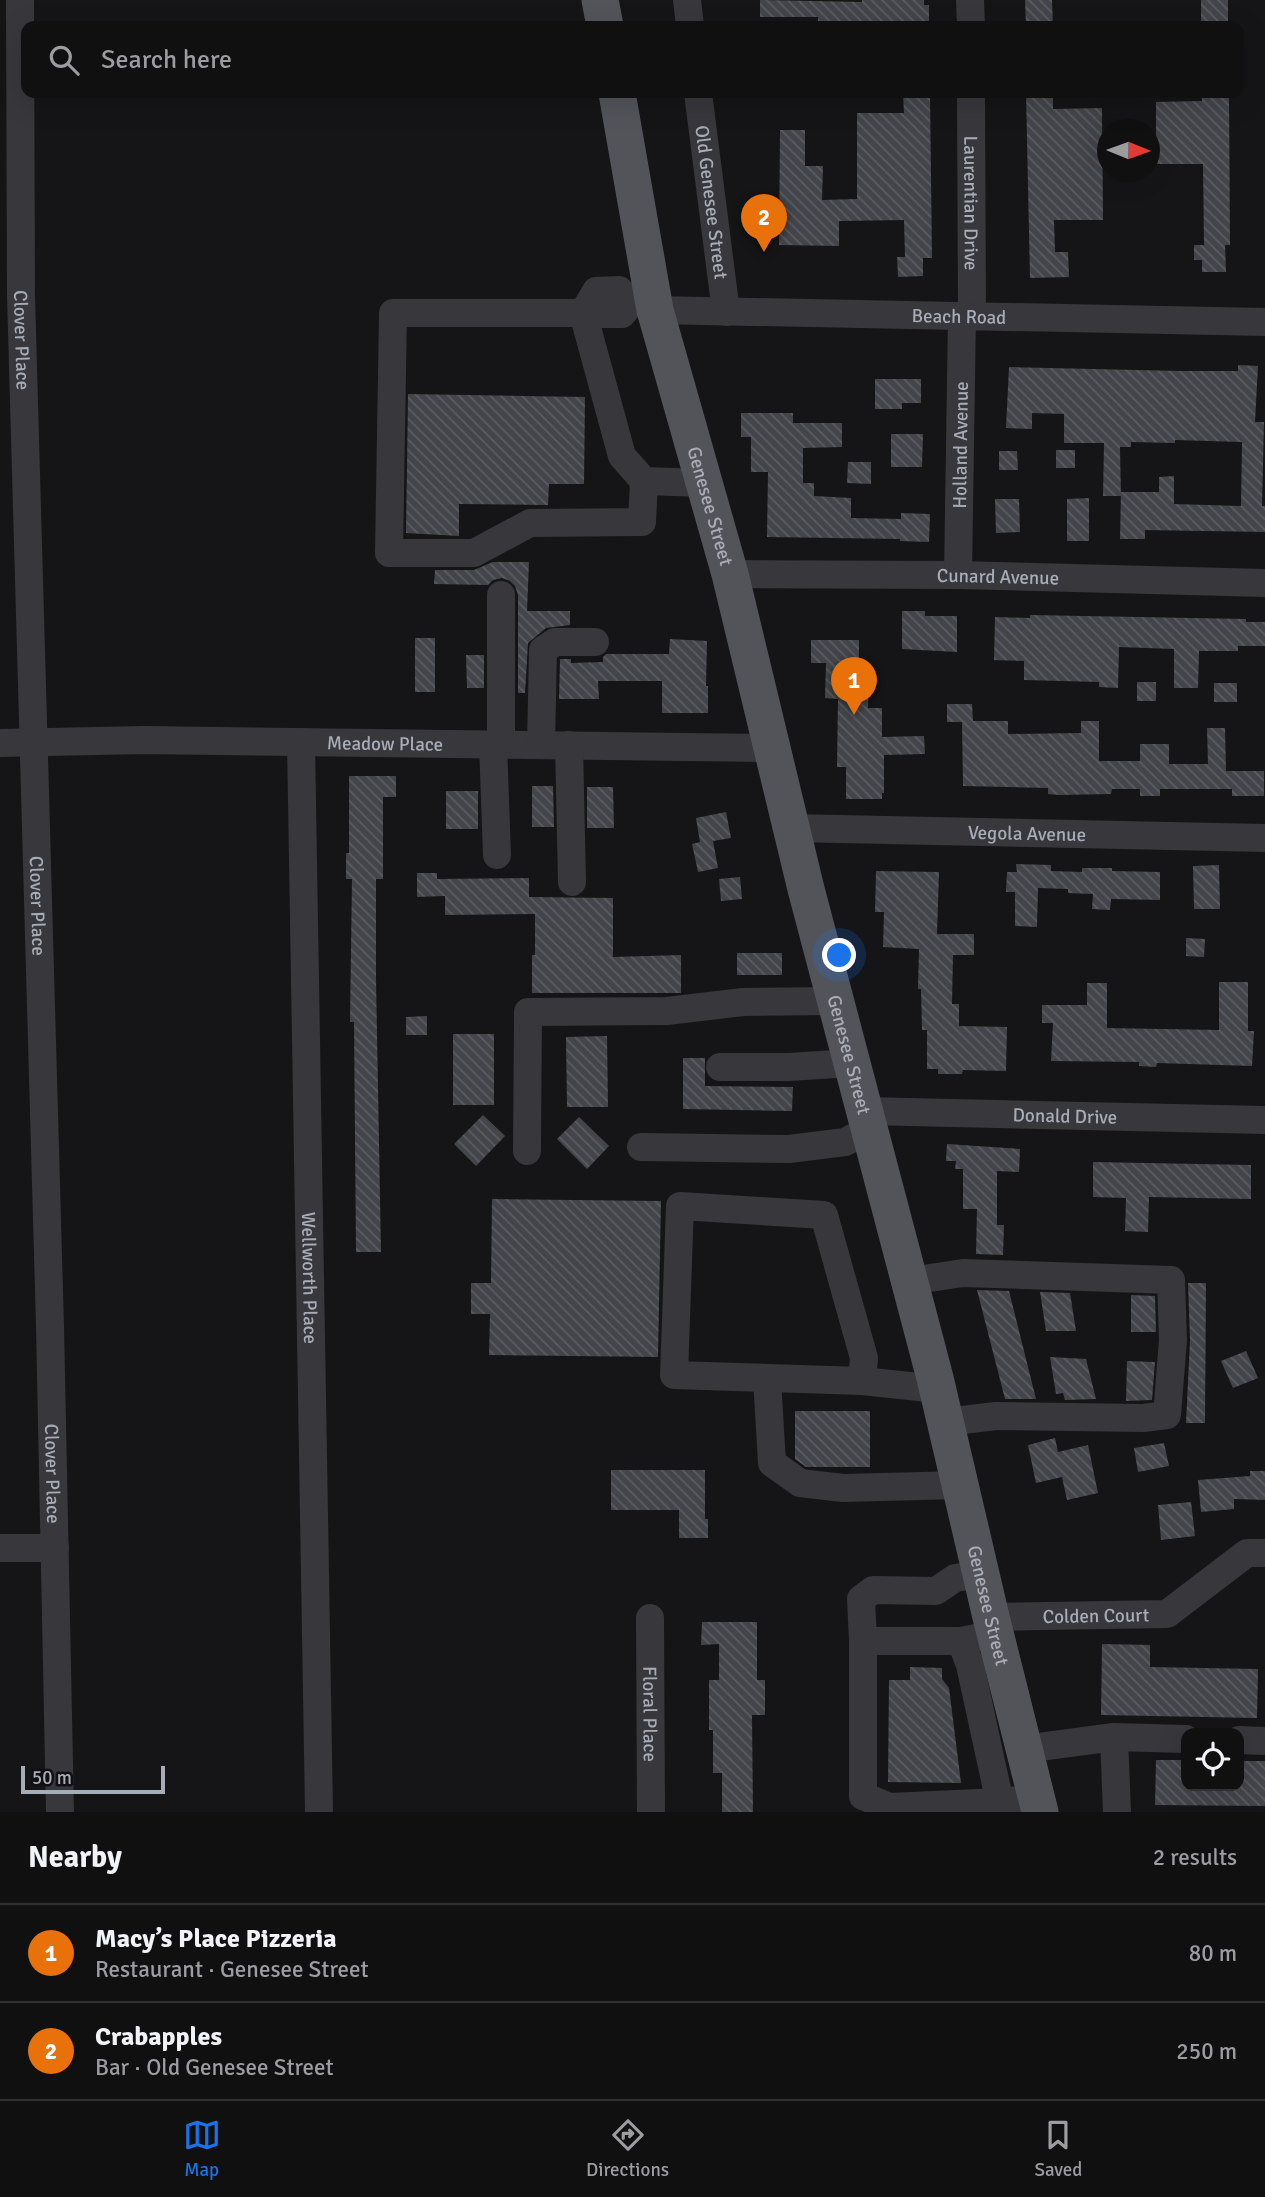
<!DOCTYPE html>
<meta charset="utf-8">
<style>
:root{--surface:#101011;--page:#1e1e1f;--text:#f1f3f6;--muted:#9c9d9f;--line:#303031;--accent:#1a73e8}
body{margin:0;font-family:Signika,sans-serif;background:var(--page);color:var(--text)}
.controls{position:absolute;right:21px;bottom:21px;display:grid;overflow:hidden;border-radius:14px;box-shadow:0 7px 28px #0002}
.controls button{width:63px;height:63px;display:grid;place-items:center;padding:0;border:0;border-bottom:2px solid var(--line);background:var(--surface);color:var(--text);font:35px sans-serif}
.compass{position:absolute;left:1097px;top:119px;width:63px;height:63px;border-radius:50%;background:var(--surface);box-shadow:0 7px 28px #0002;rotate:91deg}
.scale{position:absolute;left:21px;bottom:18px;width:144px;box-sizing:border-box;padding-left:7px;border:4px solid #a8acb6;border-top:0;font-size:19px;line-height:24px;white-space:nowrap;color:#a8acb6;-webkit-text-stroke:5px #101012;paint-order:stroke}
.you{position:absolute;left:840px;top:956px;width:24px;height:24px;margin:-18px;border:5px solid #fff;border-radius:50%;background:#1a73e8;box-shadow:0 0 0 10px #1a73e833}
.badge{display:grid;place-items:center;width:46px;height:46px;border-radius:50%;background:var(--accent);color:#fff;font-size:23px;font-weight:700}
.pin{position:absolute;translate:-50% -58px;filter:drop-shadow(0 2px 4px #0008)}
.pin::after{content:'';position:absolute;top:37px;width:24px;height:21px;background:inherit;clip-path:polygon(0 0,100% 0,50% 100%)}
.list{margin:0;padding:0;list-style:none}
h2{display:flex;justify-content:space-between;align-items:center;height:91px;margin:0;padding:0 28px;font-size:30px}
h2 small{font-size:23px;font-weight:400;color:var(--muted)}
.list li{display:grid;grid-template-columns:46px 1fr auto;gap:21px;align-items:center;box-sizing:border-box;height:98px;padding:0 28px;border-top:2px solid var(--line)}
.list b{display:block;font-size:26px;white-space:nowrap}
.list p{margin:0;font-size:23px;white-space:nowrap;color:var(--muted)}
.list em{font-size:23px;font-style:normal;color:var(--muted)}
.icon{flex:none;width:38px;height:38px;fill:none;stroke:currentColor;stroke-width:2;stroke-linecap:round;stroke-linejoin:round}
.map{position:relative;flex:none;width:1265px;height:1812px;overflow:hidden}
.search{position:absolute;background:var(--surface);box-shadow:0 7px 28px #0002;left:21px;right:21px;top:21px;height:77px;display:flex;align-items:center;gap:18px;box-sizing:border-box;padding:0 24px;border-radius:14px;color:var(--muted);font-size:26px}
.sheet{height:287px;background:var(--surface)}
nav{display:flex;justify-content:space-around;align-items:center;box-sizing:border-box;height:98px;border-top:2px solid var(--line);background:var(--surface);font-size:19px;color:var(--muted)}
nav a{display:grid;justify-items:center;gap:4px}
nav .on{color:var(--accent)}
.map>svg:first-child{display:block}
.building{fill:url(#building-back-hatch)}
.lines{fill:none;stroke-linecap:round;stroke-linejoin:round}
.minor{stroke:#37373c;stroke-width:28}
.major{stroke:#53545a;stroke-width:37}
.labels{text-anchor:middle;stroke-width:5;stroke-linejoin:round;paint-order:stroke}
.street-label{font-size:19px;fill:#a8acb6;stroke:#101012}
</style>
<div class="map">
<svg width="1265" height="1812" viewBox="0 0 1265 1812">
<defs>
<pattern id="building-back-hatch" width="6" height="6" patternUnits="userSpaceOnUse" patternTransform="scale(1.75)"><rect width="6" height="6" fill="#44454a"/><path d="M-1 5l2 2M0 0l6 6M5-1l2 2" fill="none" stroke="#5c5d62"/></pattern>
</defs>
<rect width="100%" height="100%" fill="#151517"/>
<g class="building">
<path d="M 760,0 L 862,2 L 862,0 L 924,0 L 924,5 L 929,5 L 929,26 L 856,26 L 856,24 L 818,24 L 818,17 L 760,17 Z"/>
<path d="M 1025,0 L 1052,0 L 1053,26 L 1026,26 Z"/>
<path d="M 1201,0 L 1228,0 L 1228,24 L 1201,23 Z"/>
<path d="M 903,93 L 930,93 L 932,258 L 923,258 L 923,276 L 898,277 L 897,257 L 905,257 L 904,220 L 839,221 L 839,246 L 779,245 L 780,130 L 805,130 L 805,166 L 823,166 L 822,200 L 857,199 L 857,113 L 904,113 Z"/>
<path d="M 1026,93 L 1053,93 L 1053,109 L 1102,108 L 1103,220 L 1054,220 L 1055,252 L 1068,252 L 1069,277 L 1030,278 Z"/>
<path d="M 1202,93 L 1229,93 L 1230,245 L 1225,245 L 1226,272 L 1202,272 L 1202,260 L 1194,260 L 1194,245 L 1204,245 L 1203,164 L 1150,164 L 1150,144 L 1156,144 L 1156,102 L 1202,101 Z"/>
<path d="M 1238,365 L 1258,366 L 1255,422 L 1264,422 L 1262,506 L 1265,506 L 1265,532 L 1145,530 L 1145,539 L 1120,539 L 1121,492 L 1159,492 L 1159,477 L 1174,476 L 1174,504 L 1241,506 L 1242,442 L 1175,440 L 1175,443 L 1131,442 L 1131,447 L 1120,447 L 1121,496 L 1103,496 L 1104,443 L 1064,443 L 1064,414 L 1032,413 L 1032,429 L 1006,428 L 1009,367 L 1180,371 L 1238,371 Z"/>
<path d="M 875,379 L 921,379 L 921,403 L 902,403 L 902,409 L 875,409 Z"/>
<path d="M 408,394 L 585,397 L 584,484 L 549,484 L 548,505 L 459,504 L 459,536 L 406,533 Z"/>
<path d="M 741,413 L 793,413 L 793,423 L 842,423 L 842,447 L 803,448 L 803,483 L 814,483 L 814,496 L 851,498 L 851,518 L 901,519 L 901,513 L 930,514 L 929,542 L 900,541 L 900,539 L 767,537 L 768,472 L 751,472 L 751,437 L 741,437 Z"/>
<path d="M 891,434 L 923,434 L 922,467 L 891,467 Z"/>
<rect x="1056" y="450" width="19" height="18"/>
<path d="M 999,451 L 1017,451 L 1018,470 L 999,470 Z"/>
<path d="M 848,462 L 871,462 L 871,484 L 847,483 Z"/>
<path d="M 1089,498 L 1089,541 L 1067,541 L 1067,499 Z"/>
<path d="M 995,499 L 1019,499 L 1020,532 L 996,533 Z"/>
<path d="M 493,562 L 529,562 L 527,611 L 570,611 L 570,625 L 546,628 L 528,643 L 525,693 L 518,693 L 518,595 L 515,586 L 510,581 L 502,578 L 493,580 L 488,585 L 434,584 L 435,570 L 474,570 Z"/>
<path d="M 902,611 L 925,611 L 925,616 L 957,616 L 957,652 L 902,649 Z"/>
<path d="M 1030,615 L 1246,619 L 1246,622 L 1265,622 L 1265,646 L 1238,646 L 1238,651 L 1199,651 L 1198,688 L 1174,688 L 1174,649 L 1119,647 L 1118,688 L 1099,687 L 1099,682 L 1024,680 L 1024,661 L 994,660 L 995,617 L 1030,618 Z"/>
<rect x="415" y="638" width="20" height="54"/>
<path d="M 670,639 L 707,641 L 706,686 L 708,686 L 708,713 L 662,713 L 662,681 L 598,681 L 599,699 L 559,699 L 560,659 L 571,659 L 571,663 L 603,662 L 603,657 L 606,654 L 669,654 Z"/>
<path d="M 811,640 L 859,640 L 859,676 L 869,676 L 868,708 L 882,708 L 882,737 L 924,736 L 925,754 L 884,755 L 884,793 L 882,793 L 882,799 L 846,799 L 846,767 L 837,767 L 838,699 L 825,698 L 826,663 L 811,663 Z"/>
<path d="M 466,655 L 484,655 L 484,688 L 467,688 Z"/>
<rect x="1137" y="682" width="19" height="19"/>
<rect x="1214" y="683" width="23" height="19"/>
<path d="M 947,704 L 972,704 L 973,721 L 1008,721 L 1008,734 L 1081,733 L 1081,721 L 1099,721 L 1099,761 L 1140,761 L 1140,744 L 1169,744 L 1169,764 L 1208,764 L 1207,728 L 1225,728 L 1226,771 L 1264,771 L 1264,796 L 1232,796 L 1232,789 L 1160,789 L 1160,796 L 1140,796 L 1140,789 L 1112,789 L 1111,794 L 1059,795 L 1048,794 L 1048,788 L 963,786 L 962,722 L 947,722 Z"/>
<path d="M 349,776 L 396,776 L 396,797 L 383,797 L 383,879 L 376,879 L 376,978 L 381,1252 L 356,1252 L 354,1022 L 350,1022 L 352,879 L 346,879 L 346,853 L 349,853 Z"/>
<path d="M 532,786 L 553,786 L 554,827 L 532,827 Z"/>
<path d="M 587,787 L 613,787 L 614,828 L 587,828 Z"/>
<rect x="446" y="791" width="32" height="38"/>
<path d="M 726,812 L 731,838 L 713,841 L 718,868 L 698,872 L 692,844 L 700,842 L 696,818 Z"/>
<path d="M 1016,864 L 1051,865 L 1051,871 L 1082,872 L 1082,868 L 1112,868 L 1112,871 L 1160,872 L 1160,900 L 1111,899 L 1110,910 L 1092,909 L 1093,894 L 1068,893 L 1068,889 L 1038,888 L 1037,927 L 1015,926 L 1015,892 L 1006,892 L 1007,872 L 1017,872 Z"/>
<path d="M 1219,865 L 1220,909 L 1194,909 L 1193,866 Z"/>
<path d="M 876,871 L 939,872 L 937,934 L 974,934 L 974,955 L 953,955 L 952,1004 L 959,1004 L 959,1026 L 1007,1027 L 1006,1071 L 963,1070 L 962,1074 L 938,1074 L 938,1069 L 927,1069 L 927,1030 L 922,1030 L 921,989 L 918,989 L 919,949 L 883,947 L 884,912 L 875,912 Z"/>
<path d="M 417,873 L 437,873 L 437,879 L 529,878 L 529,897 L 613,898 L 613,957 L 681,955 L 681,993 L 532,993 L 532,955 L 535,955 L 535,914 L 445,915 L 445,896 L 417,897 Z"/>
<path d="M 740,877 L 742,899 L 721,901 L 719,879 Z"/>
<path d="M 1186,938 L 1205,939 L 1204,957 L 1186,956 Z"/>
<rect x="737" y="953" width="45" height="22"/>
<path d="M 1219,982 L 1248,982 L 1248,1031 L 1254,1031 L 1252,1066 L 1157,1063 L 1156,1067 L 1139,1066 L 1139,1062 L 1051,1061 L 1053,1023 L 1042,1023 L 1042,1005 L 1087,1005 L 1087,983 L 1107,983 L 1107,1028 L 1219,1030 Z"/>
<path d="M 427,1016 L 427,1035 L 406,1035 L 406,1017 Z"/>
<rect x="453" y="1034" width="41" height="71"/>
<path d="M 607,1036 L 608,1107 L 567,1107 L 566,1037 Z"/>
<path d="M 683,1058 L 705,1058 L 705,1086 L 793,1087 L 792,1111 L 683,1109 Z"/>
<path d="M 483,1115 L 505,1136 L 476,1166 L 454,1144 Z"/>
<path d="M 579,1117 L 609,1146 L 587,1169 L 557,1139 Z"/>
<path d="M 947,1144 L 1020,1149 L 1019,1172 L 997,1171 L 997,1225 L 1004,1225 L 1003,1255 L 976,1254 L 977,1209 L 963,1209 L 963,1169 L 955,1169 L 956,1161 L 946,1161 Z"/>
<path d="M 1093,1162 L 1251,1165 L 1251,1199 L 1149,1197 L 1148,1232 L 1125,1231 L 1126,1198 L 1093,1197 Z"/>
<path d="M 492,1199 L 661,1201 L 658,1357 L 489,1355 L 490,1314 L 471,1314 L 471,1283 L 491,1283 Z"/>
<path d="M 1188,1283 L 1206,1283 L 1205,1423 L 1186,1423 L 1190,1340 Z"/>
<path d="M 977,1290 L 1009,1291 L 1036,1399 L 1005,1399 Z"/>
<path d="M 1040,1292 L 1070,1293 L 1076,1331 L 1046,1331 Z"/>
<path d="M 1131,1295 L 1155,1296 L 1156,1332 L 1131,1332 Z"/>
<path d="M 1246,1351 L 1258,1378 L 1233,1388 L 1221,1361 Z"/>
<path d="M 1050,1357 L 1086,1359 L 1096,1399 L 1065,1400 L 1063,1393 L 1056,1394 Z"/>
<path d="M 1127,1361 L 1155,1362 L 1152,1400 L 1126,1401 Z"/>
<path d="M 795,1411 L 870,1411 L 870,1467 L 806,1467 L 795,1459 Z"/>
<path d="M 1055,1438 L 1058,1452 L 1088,1445 L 1098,1493 L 1067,1500 L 1062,1477 L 1036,1483 L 1028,1445 Z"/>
<path d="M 1164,1443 L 1169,1466 L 1138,1472 L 1134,1448 Z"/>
<path d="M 611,1470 L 705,1470 L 705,1519 L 708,1519 L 708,1538 L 679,1538 L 679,1510 L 611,1510 Z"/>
<path d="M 1250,1471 L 1265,1471 L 1265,1500 L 1234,1499 L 1234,1509 L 1201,1512 L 1198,1480 L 1250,1476 Z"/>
<path d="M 1191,1502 L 1195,1536 L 1161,1540 L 1158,1505 Z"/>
<path d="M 702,1622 L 757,1622 L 757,1680 L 765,1680 L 765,1715 L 752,1715 L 753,1812 L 722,1812 L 722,1773 L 713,1773 L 713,1730 L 709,1730 L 709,1680 L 719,1680 L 719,1644 L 701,1645 Z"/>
<path d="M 1102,1644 L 1150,1645 L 1150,1667 L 1258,1669 L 1257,1718 L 1101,1715 Z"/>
<path d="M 910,1667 L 942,1668 L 942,1679 L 949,1688 L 961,1783 L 888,1782 L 889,1680 L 910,1680 Z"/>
<path d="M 1156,1760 L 1186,1760 L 1186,1786 L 1239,1786 L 1239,1761 L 1265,1761 L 1265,1806 L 1155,1805 Z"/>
</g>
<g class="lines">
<g class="minor">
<path id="s1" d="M 20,0 L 21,295 L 50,1326 L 60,1812"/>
<path d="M 687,0 L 690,26"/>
<path d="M 970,0 L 971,26"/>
<path id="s2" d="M 698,93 L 726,312"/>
<path id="s3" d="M 971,93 L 972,315"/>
<path d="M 589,304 L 599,314 L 622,314 L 632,302 L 619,290 L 596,291 L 583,313 L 622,456 L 644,481 L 704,483"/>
<path id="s4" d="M 655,310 L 1265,322"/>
<path d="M 583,313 L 393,313 L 389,553 L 474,553 L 530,523 L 642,522 L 644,481"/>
<path id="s5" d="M 730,574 L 958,575 L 1265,583"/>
<path id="s6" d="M 958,575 L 962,315"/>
<path id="s7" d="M 301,742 L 319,1812"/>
<path id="s8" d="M 0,743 L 144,740 L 771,748"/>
<path d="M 493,744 L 497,855"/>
<path d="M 501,745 L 501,595"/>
<path d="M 541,745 L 543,650 L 555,642 L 595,642"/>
<path d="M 569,745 L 572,882"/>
<path id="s9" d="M 791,828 L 1265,838"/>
<path d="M 720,1067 L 789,1067 L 851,1063"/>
<path id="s10" d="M 865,1111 L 1265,1120"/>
<path d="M 641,1147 L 789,1149 L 845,1142 L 870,1129"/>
<path d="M 527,1151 L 528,1012 L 667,1011 L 743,1002 L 836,1001"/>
<path d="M 910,1281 L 963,1273 L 1171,1280 L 1173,1340 L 1167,1415 L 1143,1418 L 996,1416 L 946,1422"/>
<path d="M 767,1378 L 772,1463 L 800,1483 L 843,1488 L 960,1485"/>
<path d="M 862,1381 L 864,1358 L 824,1215 L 680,1206 L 674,1375 L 862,1381 L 938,1389"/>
<path d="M 0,1548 L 55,1548"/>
<path d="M 981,1574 L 955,1578 L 936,1591 L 873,1590 L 861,1599 L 863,1641 L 961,1641 L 996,1634"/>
<path id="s11" d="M 991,1617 L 1167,1614 L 1247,1553 L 1265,1553"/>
<path id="s12" d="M 650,1618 L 651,1812"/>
<path d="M 863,1641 L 863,1796 L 889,1807 L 1001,1802 L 1037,1798"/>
<path d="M 961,1641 L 970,1665 L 1002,1812"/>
<path d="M 1114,1737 L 1186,1739"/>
<path d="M 1239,1740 L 1265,1741"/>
<path d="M 1024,1749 L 1114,1737 L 1117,1812"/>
</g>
<g class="major">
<path d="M 600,0 L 605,26"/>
<path id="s13" d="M 617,93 L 655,310 L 730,574 L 806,889 L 935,1378 L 991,1617 L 1040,1812"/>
</g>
</g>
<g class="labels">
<g class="street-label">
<text dy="7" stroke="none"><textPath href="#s2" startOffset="110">Old Genesee Street</textPath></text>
<text dy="7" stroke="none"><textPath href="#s3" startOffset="110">Laurentian Drive</textPath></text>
<text dy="7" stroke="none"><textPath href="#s4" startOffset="304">Beach Road</textPath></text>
<text dy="7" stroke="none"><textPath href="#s1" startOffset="340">Clover Place</textPath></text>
<text dy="7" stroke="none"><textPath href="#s6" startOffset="130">Holland Avenue</textPath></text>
<text dy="7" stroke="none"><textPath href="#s13" startOffset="424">Genesee Street</textPath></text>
<text dy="7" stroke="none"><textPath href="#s5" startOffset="268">Cunard Avenue</textPath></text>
<text dy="7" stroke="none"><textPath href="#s8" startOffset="385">Meadow Place</textPath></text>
<text dy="7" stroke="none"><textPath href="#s9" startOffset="236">Vegola Avenue</textPath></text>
<text dy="7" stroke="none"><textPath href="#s1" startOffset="906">Clover Place</textPath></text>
<text dy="7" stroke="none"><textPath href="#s13" startOffset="990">Genesee Street</textPath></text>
<text dy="7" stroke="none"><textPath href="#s10" startOffset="200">Donald Drive</textPath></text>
<text dy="7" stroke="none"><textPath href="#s7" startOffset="536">Wellworth Place</textPath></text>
<text dy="7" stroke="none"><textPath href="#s1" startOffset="1474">Clover Place</textPath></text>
<text dy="7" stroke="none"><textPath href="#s13" startOffset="1558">Genesee Street</textPath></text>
<text dy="7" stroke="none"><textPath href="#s11" startOffset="105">Colden Court</textPath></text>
<text dy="7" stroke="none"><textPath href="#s12" startOffset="96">Floral Place</textPath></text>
</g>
</g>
</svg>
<div class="controls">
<button><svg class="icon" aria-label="locate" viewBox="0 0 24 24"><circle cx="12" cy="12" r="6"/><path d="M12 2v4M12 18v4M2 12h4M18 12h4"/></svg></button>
</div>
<svg class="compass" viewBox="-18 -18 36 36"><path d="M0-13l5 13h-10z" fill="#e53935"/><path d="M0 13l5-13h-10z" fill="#9c9d9f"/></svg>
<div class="scale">50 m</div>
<div class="you"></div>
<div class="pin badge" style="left:854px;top:715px;background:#e8710a">1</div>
<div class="pin badge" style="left:764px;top:252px;background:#e8710a">2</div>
<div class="search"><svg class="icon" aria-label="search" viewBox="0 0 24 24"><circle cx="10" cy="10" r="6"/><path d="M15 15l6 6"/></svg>Search here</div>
</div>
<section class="sheet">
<h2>Nearby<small>2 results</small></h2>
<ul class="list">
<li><span class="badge" style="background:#e8710a">1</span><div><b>Macy’s Place Pizzeria</b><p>Restaurant · Genesee Street</p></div><em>80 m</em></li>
<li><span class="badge" style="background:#e8710a">2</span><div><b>Crabapples</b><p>Bar · Old Genesee Street</p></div><em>250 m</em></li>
</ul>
</section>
<nav>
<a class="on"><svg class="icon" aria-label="map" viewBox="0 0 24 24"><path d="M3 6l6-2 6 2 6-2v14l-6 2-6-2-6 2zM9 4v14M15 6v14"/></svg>Map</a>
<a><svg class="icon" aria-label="directions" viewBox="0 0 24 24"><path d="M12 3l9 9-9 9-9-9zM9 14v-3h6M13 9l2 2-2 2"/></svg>Directions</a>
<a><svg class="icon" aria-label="saved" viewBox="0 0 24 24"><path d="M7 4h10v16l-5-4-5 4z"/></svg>Saved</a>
</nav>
